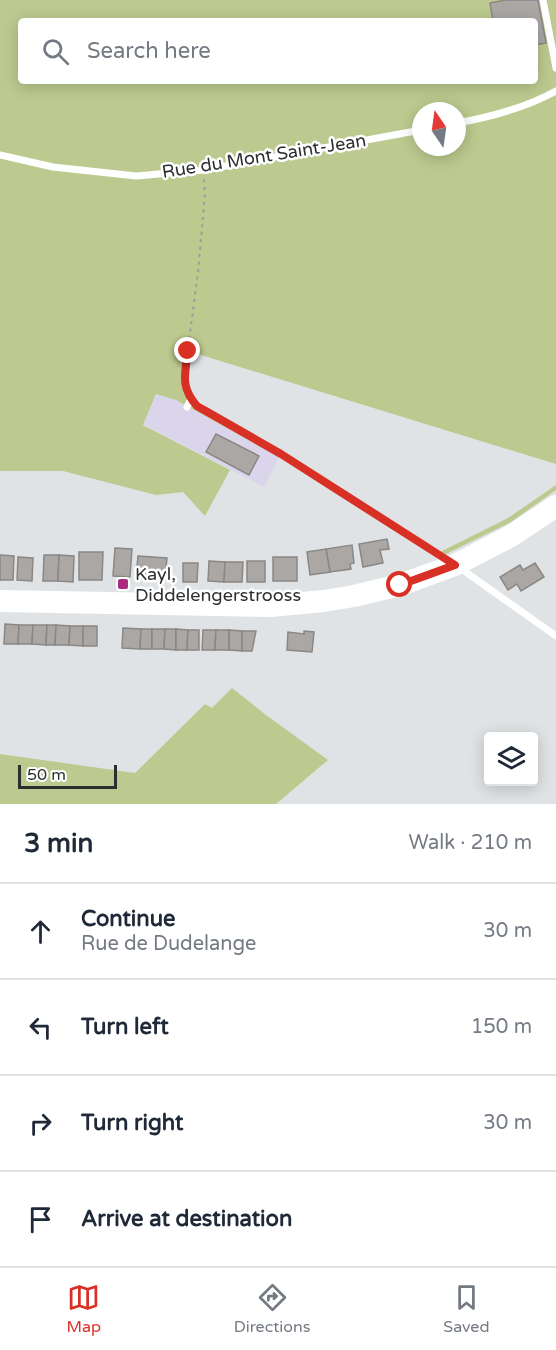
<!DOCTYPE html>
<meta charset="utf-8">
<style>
:root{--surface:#fff;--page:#f6f6f7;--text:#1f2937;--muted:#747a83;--line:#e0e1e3;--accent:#d93025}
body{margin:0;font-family:"Varela Round",sans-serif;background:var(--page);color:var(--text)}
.controls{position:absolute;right:18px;bottom:18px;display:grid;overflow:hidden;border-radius:6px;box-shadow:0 3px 15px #0003}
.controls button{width:54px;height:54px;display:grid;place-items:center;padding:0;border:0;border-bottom:2px solid var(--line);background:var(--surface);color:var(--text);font:30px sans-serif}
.compass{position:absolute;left:412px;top:102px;width:54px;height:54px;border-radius:50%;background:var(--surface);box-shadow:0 3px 15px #0003;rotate:347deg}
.scale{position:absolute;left:18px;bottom:15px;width:99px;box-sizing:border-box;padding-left:6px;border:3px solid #2d2e2f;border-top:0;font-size:16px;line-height:21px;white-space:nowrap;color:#2d2e2f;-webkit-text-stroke:4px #fff;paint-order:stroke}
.stop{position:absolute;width:18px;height:18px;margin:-14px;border:4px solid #d93025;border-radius:50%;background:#fff}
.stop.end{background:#d93025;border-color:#fff;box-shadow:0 2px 6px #0008}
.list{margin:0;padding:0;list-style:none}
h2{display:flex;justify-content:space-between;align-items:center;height:78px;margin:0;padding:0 24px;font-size:26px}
h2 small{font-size:20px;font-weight:400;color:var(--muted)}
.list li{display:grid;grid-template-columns:39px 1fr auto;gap:18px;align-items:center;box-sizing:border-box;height:96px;padding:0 24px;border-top:2px solid var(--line)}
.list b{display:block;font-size:22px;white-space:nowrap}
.list p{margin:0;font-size:20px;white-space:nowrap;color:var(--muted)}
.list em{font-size:20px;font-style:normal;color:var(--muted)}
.icon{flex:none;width:33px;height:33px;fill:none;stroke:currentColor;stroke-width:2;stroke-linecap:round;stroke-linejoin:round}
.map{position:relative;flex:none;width:556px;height:804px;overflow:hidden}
.search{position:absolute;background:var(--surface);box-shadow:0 3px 15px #0003;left:18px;right:18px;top:18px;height:66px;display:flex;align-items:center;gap:15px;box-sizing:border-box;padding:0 21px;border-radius:6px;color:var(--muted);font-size:22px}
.sheet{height:462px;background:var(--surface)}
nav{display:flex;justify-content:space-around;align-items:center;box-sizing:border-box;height:84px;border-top:2px solid var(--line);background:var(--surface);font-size:16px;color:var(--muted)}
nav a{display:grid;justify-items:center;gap:3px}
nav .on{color:var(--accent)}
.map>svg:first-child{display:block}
.industrial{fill:#dad5ea}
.green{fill:#bcca8f;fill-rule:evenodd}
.building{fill:#aaa7a5;stroke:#8a8785;stroke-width:1.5}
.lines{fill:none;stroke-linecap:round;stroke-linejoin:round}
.path{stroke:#9a9c9d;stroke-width:2;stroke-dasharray:3 4.5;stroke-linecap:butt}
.lane{stroke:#fff;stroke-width:7}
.primary{stroke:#fff;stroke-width:22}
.route{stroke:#d93025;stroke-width:8}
.poi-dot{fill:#a92c7e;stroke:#fff;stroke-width:2}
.labels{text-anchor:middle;stroke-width:5;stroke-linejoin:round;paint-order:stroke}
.street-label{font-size:18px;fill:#2d2e2f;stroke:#fff}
.poi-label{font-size:18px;fill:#2d2e2f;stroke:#fff;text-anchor:start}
</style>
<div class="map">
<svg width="556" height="804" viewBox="0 0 556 804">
<rect width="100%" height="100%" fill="#e0e3e5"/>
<path class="industrial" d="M 157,393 L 176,400 L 279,457 L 264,487 L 143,424 Z"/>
<g class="green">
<path d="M 0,0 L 556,0 L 556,464 L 188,351 C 184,369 182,382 191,399 L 281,454 L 279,457 L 176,400 L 156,394 L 143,425 L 230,470 L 205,516 L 183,492 L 156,495 L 63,471 L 0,471 ZM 21,21 L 535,21 L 535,81 L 21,81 ZM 421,111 L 457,111 L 457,147 L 421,147 Z"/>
<path d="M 556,485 L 556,490 L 511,522 L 442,556 L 438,553 L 508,518 Z"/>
<path d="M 232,688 L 266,715 L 328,760 L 276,804 L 0,804 L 0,754 L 135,773 L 205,704 L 212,708 Z"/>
</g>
<g class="building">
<path d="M 506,0 L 538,0 L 546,43 L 535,45 L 535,21 L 493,21 L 490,3 Z"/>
<path d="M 216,434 L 259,456 L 249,475 L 206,452 Z"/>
<path d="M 387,539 L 389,549 L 380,550 L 383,563 L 363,567 L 359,544 Z"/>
<path d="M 352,545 L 354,563 L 350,564 L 351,569 L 330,572 L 326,549 Z"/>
<path d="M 115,548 L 132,549 L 130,577 L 113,576 Z"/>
<path d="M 326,549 L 330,572 L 310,575 L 307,552 Z"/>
<path d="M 79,552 L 103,552 L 102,580 L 79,580 Z"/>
<path d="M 0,555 L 14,556 L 13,580 L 0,580 Z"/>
<path d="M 44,555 L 59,555 L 58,581 L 43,581 Z"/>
<path d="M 59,555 L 74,556 L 73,582 L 58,581 Z"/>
<path d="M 138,556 L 167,558 L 165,580 L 136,578 Z"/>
<path d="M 18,557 L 33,558 L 32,581 L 17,580 Z"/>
<rect x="273" y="557" width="24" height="24"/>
<path d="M 209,561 L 225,562 L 224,582 L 208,581 Z"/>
<rect x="247" y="561" width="18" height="21"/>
<path d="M 225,562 L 243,562 L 242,582 L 224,582 Z"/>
<path d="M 183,563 L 198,563 L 197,582 L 183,582 Z"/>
<path d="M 535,563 L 544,577 L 521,591 L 517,584 L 508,590 L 500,577 L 520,565 L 523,570 Z"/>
<path d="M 5,624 L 19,625 L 18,644 L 4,644 Z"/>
<path d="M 19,625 L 33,625 L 32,644 L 18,644 Z"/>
<path d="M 33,625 L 47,625 L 46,645 L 32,644 Z"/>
<path d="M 47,625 L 56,625 L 55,645 L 46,645 Z"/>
<path d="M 56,625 L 70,626 L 69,645 L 55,645 Z"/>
<path d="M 70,626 L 83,626 L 83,646 L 69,645 Z"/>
<rect x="83" y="626" width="14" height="20"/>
<path d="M 123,628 L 141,629 L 140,649 L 122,648 Z"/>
<path d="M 141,629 L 152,629 L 152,649 L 140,649 Z"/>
<path d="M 152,629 L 165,629 L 164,649 L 152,649 Z"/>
<path d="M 165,629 L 176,629 L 176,650 L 164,649 Z"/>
<path d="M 176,629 L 188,630 L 187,650 L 176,650 Z"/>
<path d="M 188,630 L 199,630 L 199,650 L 187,650 Z"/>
<path d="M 203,630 L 216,630 L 215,650 L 202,650 Z"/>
<path d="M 216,630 L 229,630 L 229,650 L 215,650 Z"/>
<path d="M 229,630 L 242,631 L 242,651 L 229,650 Z"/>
<path d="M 242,631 L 256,631 L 252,651 L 242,651 Z"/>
<path d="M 304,631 L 314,632 L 312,652 L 287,650 L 288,632 L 304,634 Z"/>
</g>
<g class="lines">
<path class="path" d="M 186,391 L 184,379 L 198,272 L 205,194 L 204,179"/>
<g class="lane">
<path d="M 543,0 L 556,68"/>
<path d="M 457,123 C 491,117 525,108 556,91"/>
<path d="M 0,155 L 53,167 L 136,176 L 204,170 L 421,130"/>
<path d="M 187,407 L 191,399 L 206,411 L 281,454 L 451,562"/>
<path d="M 460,568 L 556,636"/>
</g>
<path class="primary" d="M 0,601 L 270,606 L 324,601 L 354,596 L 400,585 L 455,565 L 511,536 L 556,506"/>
</g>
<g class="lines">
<path class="route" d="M 188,351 C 185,374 180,387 197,406 L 281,454 L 455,565 L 400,585"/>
</g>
<rect class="poi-dot" x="117" y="578" width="12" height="12" rx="3"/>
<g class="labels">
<g class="street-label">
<text transform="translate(264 156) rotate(-9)" y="6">Rue du Mont Saint-Jean</text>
</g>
<g class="poi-label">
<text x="135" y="580">Kayl,<tspan x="135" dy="21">Diddelengerstrooss</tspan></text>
</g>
</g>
</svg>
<div class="controls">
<button><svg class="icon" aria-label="layers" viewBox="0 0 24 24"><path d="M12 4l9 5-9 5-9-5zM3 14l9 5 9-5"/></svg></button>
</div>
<svg class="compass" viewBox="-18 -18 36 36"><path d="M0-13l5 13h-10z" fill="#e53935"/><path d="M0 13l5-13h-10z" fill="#747a83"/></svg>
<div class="scale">50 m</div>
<div class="stop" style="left:400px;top:585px"></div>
<div class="stop end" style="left:188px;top:351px"></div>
<div class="search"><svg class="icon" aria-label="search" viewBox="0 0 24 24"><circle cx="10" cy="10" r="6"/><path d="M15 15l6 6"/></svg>Search here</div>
</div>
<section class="sheet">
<h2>3 min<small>Walk · 210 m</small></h2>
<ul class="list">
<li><svg class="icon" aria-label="ahead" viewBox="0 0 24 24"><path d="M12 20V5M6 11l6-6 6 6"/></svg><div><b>Continue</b><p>Rue de Dudelange</p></div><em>30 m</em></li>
<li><svg class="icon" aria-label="left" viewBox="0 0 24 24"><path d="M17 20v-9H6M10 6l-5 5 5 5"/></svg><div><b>Turn left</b></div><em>150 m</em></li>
<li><svg class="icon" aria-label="right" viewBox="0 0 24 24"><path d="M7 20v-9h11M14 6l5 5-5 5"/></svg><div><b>Turn right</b></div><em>30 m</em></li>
<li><svg class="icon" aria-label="arrive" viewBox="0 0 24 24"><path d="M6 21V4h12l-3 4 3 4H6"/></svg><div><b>Arrive at destination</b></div></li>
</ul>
</section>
<nav>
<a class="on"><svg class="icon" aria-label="map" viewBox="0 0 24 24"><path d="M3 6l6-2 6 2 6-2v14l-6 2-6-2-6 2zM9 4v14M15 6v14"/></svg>Map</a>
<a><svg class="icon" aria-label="directions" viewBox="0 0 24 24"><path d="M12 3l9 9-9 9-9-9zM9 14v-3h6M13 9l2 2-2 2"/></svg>Directions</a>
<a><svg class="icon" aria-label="saved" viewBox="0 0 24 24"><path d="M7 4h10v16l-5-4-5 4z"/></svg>Saved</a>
</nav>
